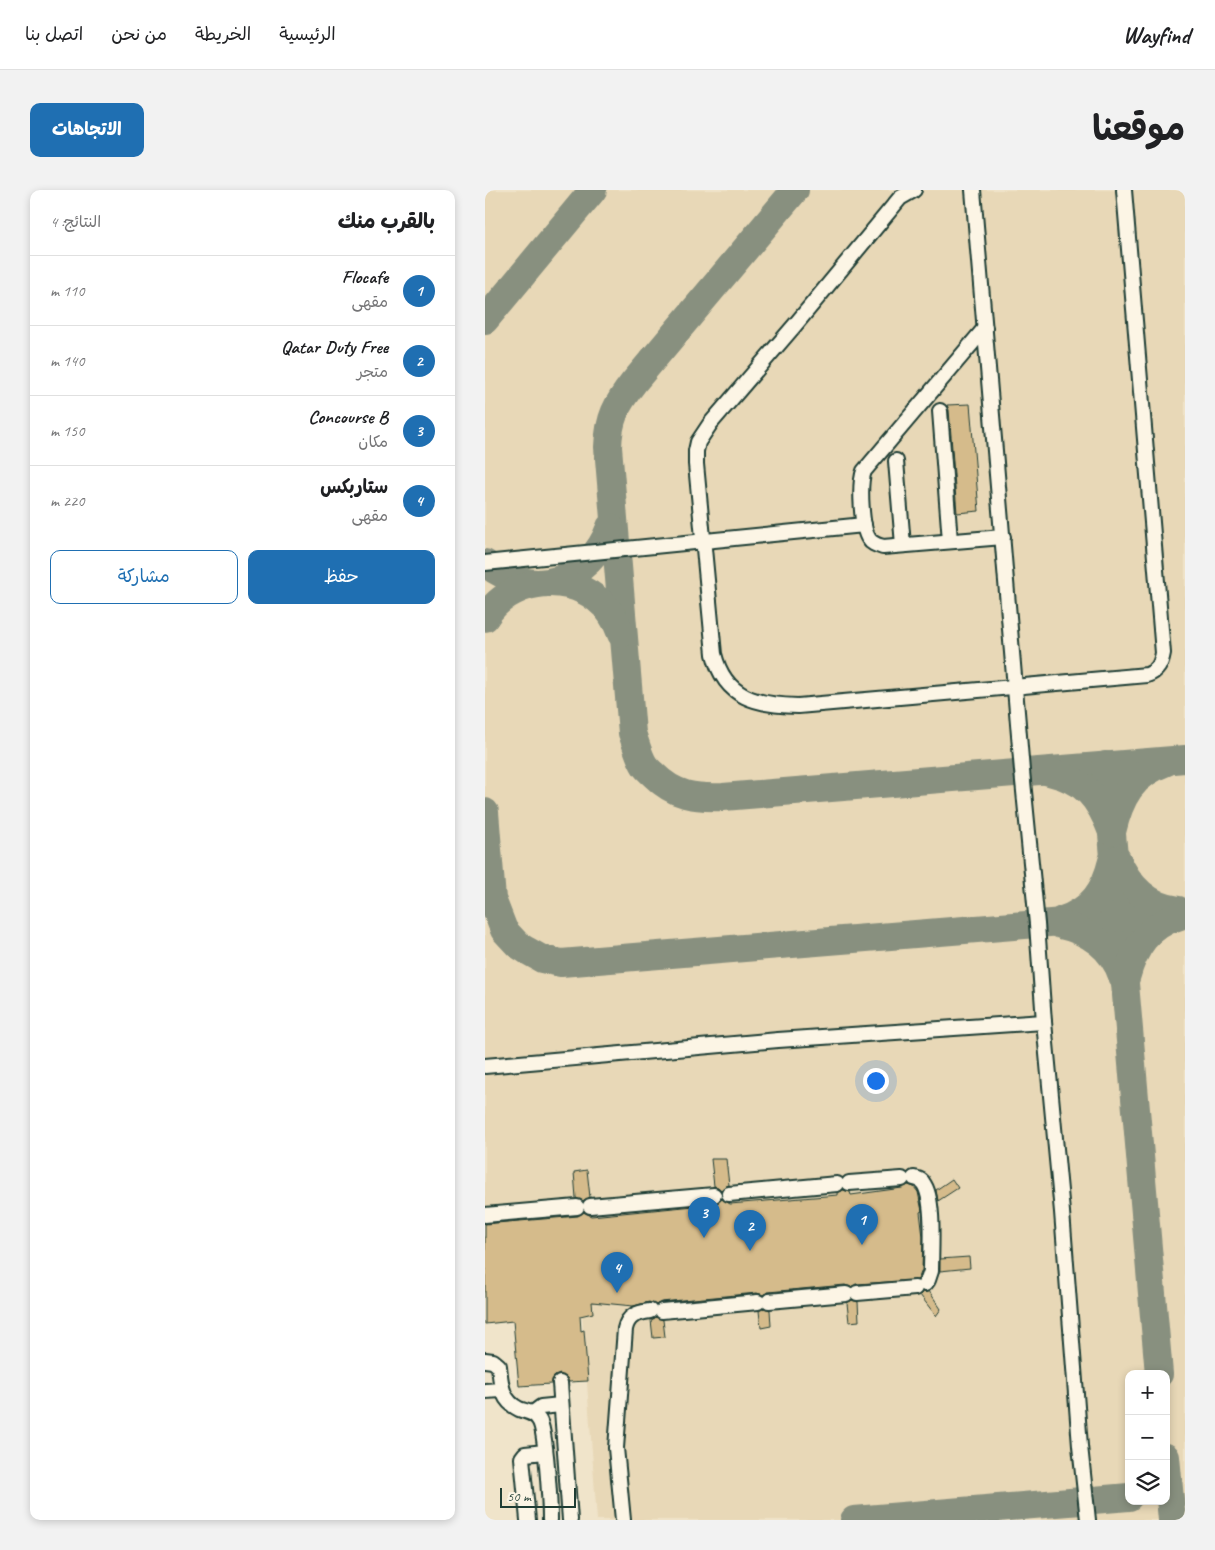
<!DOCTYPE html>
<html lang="ar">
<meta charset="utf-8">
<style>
:root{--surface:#fff;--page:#f2f2f2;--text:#202124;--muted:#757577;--line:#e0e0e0;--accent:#1f6fb2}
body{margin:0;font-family:Caveat,"Playpen Sans Arabic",sans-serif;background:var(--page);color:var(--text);direction:rtl}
.controls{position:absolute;right:15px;bottom:15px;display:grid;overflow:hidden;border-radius:10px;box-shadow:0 2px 8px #0003}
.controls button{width:45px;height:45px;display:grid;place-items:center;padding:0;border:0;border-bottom:1px solid var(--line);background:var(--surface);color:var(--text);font:25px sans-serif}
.scale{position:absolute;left:15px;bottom:12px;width:76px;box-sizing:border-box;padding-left:5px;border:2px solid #1f3d34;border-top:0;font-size:14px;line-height:18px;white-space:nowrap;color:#1f3d34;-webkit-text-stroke:4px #fcf5e5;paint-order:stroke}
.you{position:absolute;left:390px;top:890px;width:18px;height:18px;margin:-12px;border:4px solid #fff;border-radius:50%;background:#1a73e8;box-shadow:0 0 0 8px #1a73e833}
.badge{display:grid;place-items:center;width:32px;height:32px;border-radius:50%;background:var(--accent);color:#fff;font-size:16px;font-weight:700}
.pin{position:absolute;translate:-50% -41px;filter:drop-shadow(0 1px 2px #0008)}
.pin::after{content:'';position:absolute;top:26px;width:18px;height:15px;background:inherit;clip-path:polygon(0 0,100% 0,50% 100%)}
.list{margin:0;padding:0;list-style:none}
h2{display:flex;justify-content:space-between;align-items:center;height:65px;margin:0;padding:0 20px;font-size:21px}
h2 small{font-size:16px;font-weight:400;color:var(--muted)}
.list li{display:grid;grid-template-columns:32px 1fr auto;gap:15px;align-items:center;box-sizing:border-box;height:70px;padding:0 20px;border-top:1px solid var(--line)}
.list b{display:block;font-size:19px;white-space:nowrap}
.list p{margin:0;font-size:16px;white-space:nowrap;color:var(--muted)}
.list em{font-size:16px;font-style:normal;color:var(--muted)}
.actions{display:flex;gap:10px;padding:15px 20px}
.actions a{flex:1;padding:11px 0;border:1px solid var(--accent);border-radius:10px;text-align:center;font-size:18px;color:var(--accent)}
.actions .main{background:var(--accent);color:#fff}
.icon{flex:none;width:28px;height:28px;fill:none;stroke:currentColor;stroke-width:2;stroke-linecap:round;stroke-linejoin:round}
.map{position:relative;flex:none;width:700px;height:1330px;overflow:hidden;direction:ltr;border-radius:10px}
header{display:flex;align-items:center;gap:30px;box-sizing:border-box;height:70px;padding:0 25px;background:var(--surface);border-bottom:1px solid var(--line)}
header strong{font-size:24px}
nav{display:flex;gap:28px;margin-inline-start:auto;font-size:18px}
.intro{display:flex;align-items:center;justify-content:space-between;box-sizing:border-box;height:120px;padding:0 30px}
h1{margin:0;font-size:35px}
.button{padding:12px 22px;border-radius:10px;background:var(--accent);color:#fff;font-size:18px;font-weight:700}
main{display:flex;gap:30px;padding:0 30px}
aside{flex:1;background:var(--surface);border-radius:10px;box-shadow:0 2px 8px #0003}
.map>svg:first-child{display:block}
.built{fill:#e8d8b7;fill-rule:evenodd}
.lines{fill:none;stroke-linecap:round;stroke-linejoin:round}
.taxiway{stroke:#88907f;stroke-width:28}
.building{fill:#d5bb8b;stroke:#1f3d34}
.minor-casing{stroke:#1f3d34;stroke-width:18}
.minor{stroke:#fcf5e5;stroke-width:14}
</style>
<header>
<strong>Wayfind</strong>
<nav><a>الرئيسية</a><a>الخريطة</a><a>من نحن</a><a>اتصل بنا</a></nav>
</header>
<div class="intro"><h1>موقعنا</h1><a class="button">الاتجاهات</a></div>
<main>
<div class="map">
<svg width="700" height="1330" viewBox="0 0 700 1330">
<rect width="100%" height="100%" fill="#f0e4ca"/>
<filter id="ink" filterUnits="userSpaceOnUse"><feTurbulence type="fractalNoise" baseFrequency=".02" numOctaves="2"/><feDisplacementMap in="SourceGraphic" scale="10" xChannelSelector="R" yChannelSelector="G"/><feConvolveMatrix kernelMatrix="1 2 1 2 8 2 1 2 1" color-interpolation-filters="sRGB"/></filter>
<g filter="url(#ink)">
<path class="built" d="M 0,0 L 700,0 L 700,1330 L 112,1330 L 97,1125 L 0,1134 ZM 644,1184 L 681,1184 L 681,1311 L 644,1311 Z"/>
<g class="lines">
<g class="taxiway">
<path d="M 310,0 L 149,192 C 131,215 124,228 123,257 L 147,543 C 151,554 154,567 160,576 C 163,580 166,582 169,585 C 190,606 210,608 238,607 L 700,569"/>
<path d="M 0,130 L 108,0"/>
<path d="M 0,373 C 47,411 105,392 125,337"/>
<path d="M 0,428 C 23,390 78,382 112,409 C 124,418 131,430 136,444"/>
<path d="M 621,575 L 674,1184"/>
<path d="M 564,582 C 601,591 614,608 627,642 C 635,607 647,585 682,572"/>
<path d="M 0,622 L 7,709 L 19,740 L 33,755 L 41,760 L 57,769 L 76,773 L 700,722"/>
<path d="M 632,669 C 643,695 663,716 693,720"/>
<path d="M 577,730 C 607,720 620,700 627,671"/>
<path d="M 576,735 C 604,741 628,758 637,786"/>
<path d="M 641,788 C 649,758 663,735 695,726"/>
<path d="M 681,1267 L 687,1330"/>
<path d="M 369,1330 L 644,1307"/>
</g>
</g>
<g class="building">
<path d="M 485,214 L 494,321 L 472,323 L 464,220 L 462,215 Z"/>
<path d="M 226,969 L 241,969 L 244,995 L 239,997 L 236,1000 L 233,997 L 229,996 Z"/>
<path d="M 102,980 L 105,1007 L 98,1011 L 91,1008 L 89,982 Z"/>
<path d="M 467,989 L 473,998 L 453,1011 L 451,1000 Z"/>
<path d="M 423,995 L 429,997 L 433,1002 L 437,1021 L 435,1022 L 438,1047 L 437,1080 L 433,1090 L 371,1094 L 366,1097 L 360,1095 L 283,1102 L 278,1105 L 272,1103 L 176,1112 L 171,1115 L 164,1112 L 148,1116 L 107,1112 L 108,1123 L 95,1126 L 96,1141 L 99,1140 L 103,1191 L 84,1192 L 82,1188 L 75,1184 L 70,1186 L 66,1194 L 34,1196 L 28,1131 L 0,1134 L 0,1034 L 93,1026 L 99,1022 L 106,1026 L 230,1014 L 237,1009 L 245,1014 L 353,1005 L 353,1003 L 358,1000 L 365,1002 L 366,1005 L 417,998 Z"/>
<path d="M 484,1067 L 485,1078 L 455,1081 L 455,1069 Z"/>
<path d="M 444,1101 L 456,1119 L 451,1126 L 435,1105 L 438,1102 Z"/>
<path d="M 367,1110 L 373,1112 L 374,1131 L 364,1132 L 362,1113 Z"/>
<path d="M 279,1118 L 285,1120 L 286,1136 L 276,1138 L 274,1121 Z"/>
<path d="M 171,1127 L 178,1130 L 180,1147 L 168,1148 L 166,1130 Z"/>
</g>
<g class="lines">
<defs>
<g id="minor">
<path d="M 429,0 L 415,8 L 310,135 L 225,234 L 213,252 L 211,261 L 211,274 L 229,464 C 240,509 273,515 313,516 L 662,485 C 673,481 676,474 678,463 L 639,0"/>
<path d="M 488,0 L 537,581 L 552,734 L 559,832 L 577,1022 L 595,1256 L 603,1330"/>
<path d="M 500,138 L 379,281 C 374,294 376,338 384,349 C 387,354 392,355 398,357 L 518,347"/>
<path d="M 455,221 L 465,351"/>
<path d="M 411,271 L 418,355"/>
<path d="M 0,373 L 379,335"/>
<path d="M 0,876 L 293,850 L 559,832"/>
<path d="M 429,988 C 433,989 436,989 438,993 C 450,1008 446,1061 446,1081 L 443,1090 L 440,1094"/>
<path d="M 364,993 L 417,989"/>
<path d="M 244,1004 L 352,994"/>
<path d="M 105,1016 L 229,1005"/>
<path d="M 0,1025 L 92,1017"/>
<path d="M 372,1103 L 430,1098"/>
<path d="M 284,1111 L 361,1104"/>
<path d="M 177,1121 L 273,1112"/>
<path d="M 0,1170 L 8,1171 L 14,1176 C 16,1194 16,1210 34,1219 C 42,1222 49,1222 54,1230 C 61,1240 65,1314 65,1330"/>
<path d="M 75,1193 L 85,1330"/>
<path d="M 0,1201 L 17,1200"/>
<path d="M 48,1223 L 56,1217 L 76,1215"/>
<path d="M 43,1330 L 37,1268 L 40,1264 L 60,1262"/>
<path d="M 138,1330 L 131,1258 L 140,1139 C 143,1125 152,1123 165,1121"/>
</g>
</defs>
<use href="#minor" class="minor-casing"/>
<use href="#minor" class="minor"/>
</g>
</g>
</svg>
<div class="controls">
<button>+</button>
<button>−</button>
<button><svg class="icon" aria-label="layers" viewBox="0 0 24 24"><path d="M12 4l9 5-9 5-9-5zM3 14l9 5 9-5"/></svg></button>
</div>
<div class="scale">50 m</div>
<div class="you"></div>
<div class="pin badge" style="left:377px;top:1055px">1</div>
<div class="pin badge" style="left:265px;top:1061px">2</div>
<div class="pin badge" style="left:219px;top:1048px">3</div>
<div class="pin badge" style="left:132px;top:1103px">4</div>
</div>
<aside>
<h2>بالقرب منك<small>النتائج: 4</small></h2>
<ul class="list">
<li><span class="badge">1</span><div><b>Flocafe</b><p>مقهى</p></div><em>110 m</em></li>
<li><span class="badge">2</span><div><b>Qatar Duty Free</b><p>متجر</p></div><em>140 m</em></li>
<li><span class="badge">3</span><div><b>Concourse B</b><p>مكان</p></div><em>150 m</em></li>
<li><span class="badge">4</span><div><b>ستاربكس</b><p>مقهى</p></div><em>220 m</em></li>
</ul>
<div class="actions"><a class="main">حفظ</a><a>مشاركة</a></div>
</aside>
</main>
